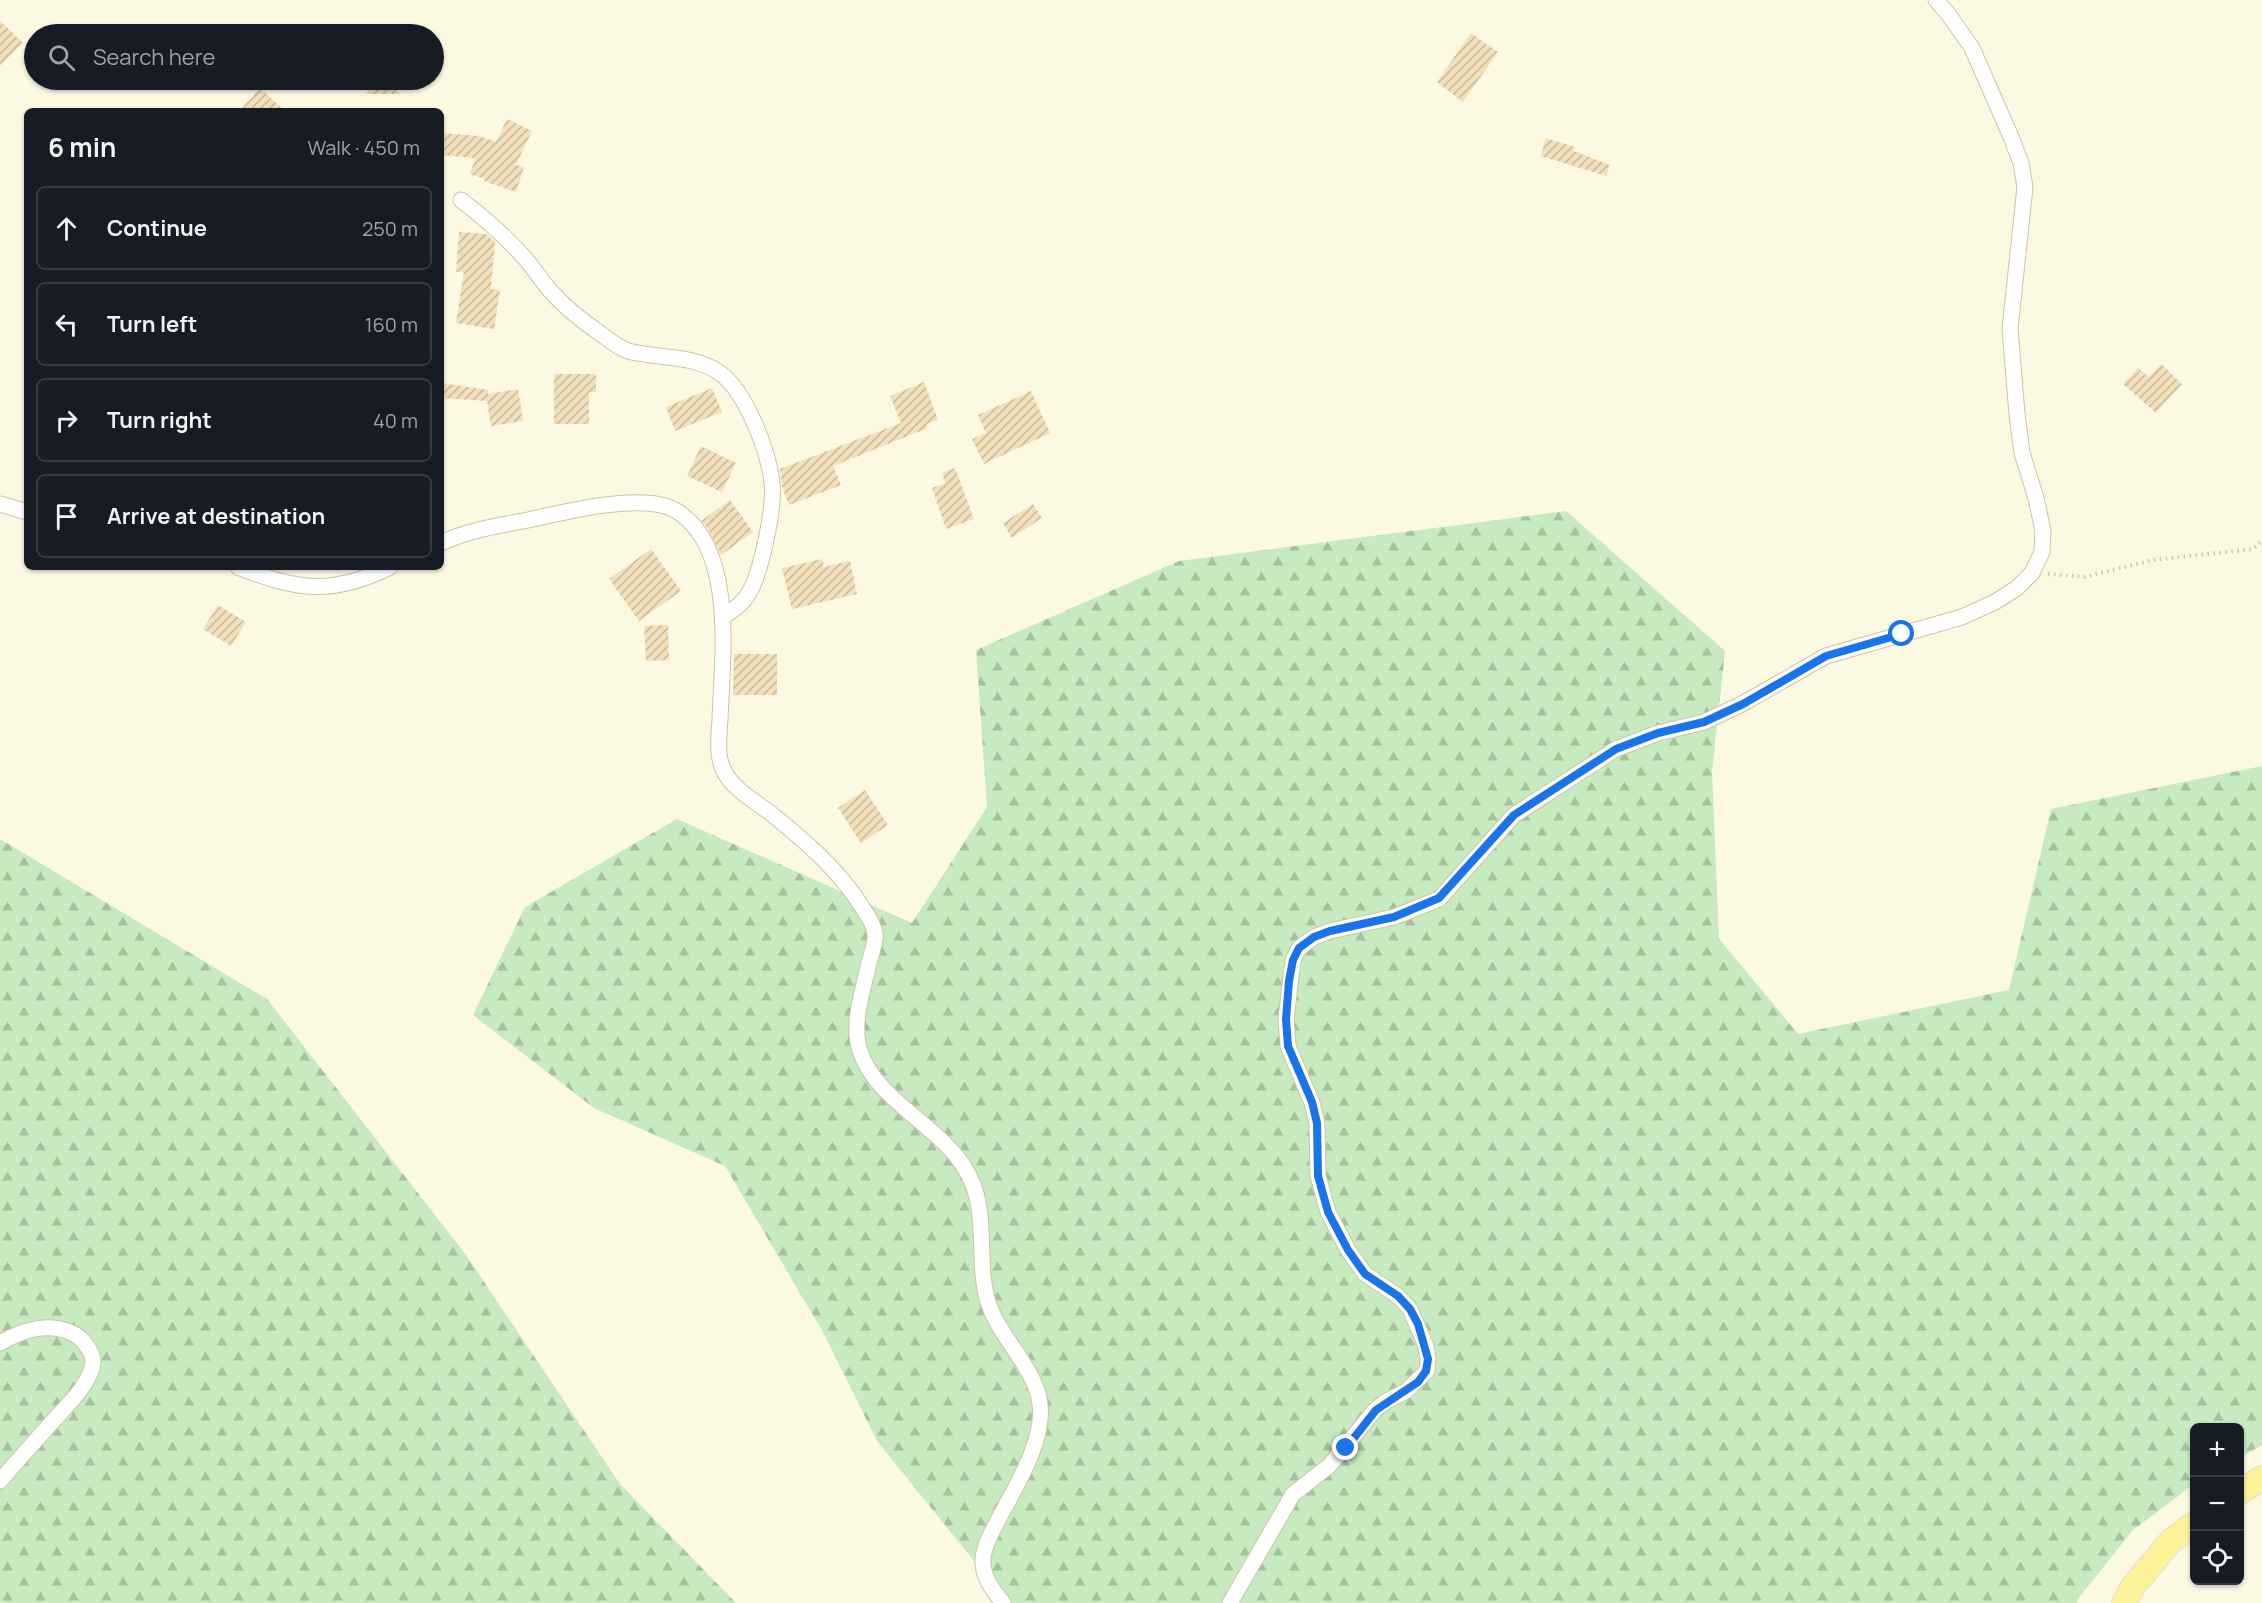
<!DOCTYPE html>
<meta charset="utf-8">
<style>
:root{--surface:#171b24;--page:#242831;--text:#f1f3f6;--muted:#9ea1a6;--line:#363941}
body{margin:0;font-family:Manrope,sans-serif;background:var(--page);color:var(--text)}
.controls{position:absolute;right:18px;bottom:18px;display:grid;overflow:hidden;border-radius:9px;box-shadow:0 2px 4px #0004}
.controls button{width:54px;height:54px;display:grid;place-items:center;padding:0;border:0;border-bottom:2px solid var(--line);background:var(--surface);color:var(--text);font:30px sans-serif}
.stop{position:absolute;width:18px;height:18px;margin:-14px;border:4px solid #1a73e8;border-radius:50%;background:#fff}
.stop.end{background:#1a73e8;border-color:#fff;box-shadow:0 2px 6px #0008}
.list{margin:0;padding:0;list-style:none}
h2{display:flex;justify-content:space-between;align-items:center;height:78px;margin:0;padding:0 24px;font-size:26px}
h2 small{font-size:20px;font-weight:400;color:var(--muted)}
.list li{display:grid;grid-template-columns:39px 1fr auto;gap:18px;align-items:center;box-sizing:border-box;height:84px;margin:0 12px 12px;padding:0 12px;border:2px solid var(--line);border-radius:9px}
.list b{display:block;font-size:22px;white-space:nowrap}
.list em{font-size:20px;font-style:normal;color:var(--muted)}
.icon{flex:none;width:33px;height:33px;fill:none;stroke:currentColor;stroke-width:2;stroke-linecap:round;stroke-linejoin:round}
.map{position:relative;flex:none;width:2262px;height:1603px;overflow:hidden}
.search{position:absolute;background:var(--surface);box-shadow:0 2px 4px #0004;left:24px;top:24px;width:420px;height:66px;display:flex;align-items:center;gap:15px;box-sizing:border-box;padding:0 21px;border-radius:33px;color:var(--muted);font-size:22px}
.panel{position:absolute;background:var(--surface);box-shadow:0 2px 4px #0004;left:24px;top:108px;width:420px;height:462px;border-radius:9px}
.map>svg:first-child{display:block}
.forest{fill:url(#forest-firs)}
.building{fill:url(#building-hatch)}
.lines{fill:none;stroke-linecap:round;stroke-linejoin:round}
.street-casing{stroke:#cec3a9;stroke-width:17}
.primary-casing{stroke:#e1ddd7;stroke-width:26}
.path{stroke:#d7c39d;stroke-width:4;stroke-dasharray:1.5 4.5;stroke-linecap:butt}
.street{stroke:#fff;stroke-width:15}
.primary{stroke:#fcf29a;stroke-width:24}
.route{stroke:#1a73e8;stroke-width:8}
</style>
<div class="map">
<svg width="2262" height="1603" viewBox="0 0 2262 1603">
<defs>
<pattern id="forest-firs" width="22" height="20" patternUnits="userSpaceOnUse" patternTransform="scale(1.5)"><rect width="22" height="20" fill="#c7eac1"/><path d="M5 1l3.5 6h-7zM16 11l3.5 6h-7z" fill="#a6c19f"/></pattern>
<pattern id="building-hatch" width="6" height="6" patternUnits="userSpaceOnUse" patternTransform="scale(1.5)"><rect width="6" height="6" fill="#f2e0ba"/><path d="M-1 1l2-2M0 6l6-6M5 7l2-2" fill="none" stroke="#c9b999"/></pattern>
</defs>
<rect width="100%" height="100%" fill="#fcf9e3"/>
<g class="forest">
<path d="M 1566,511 L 1725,651 L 1712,772 L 1719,939 L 1798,1034 L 2009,990 L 2051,809 L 2262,766 L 2262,1445 L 2240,1458 L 2240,1428 L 2194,1428 L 2194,1484 L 2132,1531 L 2078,1599 L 2077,1603 L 1008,1603 L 877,1441 L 823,1332 L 725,1166 L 594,1108 L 473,1015 L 525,907 L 677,819 L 912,923 L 987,807 L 976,650 L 1179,561 Z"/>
<path d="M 0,839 L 267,999 L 466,1255 L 620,1484 L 736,1603 L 0,1603 Z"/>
</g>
<g class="building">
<path d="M 0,21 L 23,43 L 0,66 Z"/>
<path d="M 1471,33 L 1498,52 L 1463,102 L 1437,82 Z"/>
<path d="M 378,80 L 384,80 L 401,94 L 366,94 Z"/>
<path d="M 260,88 L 285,111 L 239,111 Z"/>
<path d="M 507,119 L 532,131 L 516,165 L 524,167 L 516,192 L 484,181 L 485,179 L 470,174 L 475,158 L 441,155 L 441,133 L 479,136 L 496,142 Z"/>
<path d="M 1546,138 L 1575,147 L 1574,151 L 1610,165 L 1606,176 L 1541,156 Z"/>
<path d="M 459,232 L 486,234 L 495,242 L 491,289 L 500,290 L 494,329 L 456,323 L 464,272 L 456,272 Z"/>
<path d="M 2161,364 L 2182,384 L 2156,413 L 2123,384 L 2138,368 L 2149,377 Z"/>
<path d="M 554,374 L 596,374 L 596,392 L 589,392 L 589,424 L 554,424 Z"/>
<path d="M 924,382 L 938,420 L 927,424 L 928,428 L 833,466 L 841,485 L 789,505 L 782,486 L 780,469 L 901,423 L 890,396 Z"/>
<path d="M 441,383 L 488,390 L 488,394 L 518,389 L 523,421 L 491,426 L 487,401 L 441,398 Z"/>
<path d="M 712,388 L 722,412 L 675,431 L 666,407 Z"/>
<path d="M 1031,391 L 1050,433 L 984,464 L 972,439 L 986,433 L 978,415 Z"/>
<path d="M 701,446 L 736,463 L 722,492 L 687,476 Z"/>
<path d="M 955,468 L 974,519 L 946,529 L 932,488 L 945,483 L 942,473 Z"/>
<path d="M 730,500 L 753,532 L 721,555 L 707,527 L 701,521 Z"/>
<path d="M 1033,504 L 1042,518 L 1012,538 L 1003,523 Z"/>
<path d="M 651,549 L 681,591 L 639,621 L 609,579 Z"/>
<path d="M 822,559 L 824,567 L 850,561 L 857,594 L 792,609 L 782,568 Z"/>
<path d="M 218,605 L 246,622 L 231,646 L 203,629 Z"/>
<path d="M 668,625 L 669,660 L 646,661 L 644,626 Z"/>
<path d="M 734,654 L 777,654 L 777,695 L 733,695 Z"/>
<path d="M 865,790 L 888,825 L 861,843 L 838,808 Z"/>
</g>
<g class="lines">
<defs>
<g id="street">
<path d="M 461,200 C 483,217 503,234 521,254 C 531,264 538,276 547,287 C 562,305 582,321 601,334 C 609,340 619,348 628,351 C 658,359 693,354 720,373 C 746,392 768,450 772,482 C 775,506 761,576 747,596 C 742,605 731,611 723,617"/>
<path d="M 0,504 L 27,512"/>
<path d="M 441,543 C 468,530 498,526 528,520 C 565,512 623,497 661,505 C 667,506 676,510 681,514 C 736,554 722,660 720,719 C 719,736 716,756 724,771 C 733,790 758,803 774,816 C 806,842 840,871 862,907 C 867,914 874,924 875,934 C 876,943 871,954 869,963 C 863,990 851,1024 860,1051 C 876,1100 937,1124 964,1167 C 992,1209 974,1260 989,1305 C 1001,1339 1036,1369 1040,1404 C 1045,1442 1014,1489 997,1522 C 991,1534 982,1549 983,1564 C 984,1580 994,1591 1003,1603"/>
<path d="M 238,567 C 297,590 331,596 390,567"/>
<path d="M 0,1343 C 21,1331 45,1322 70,1332 C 82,1337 97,1354 92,1368 C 86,1388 68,1404 55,1419 C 36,1440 18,1460 0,1481"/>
<path d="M 1230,1603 L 1293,1494 L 1329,1466 L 1375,1410 L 1385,1402 L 1406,1391 L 1427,1371 L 1428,1359 L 1426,1346 L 1410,1309 L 1398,1296 L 1365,1274 L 1348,1250 L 1328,1212 L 1318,1176 L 1317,1123 L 1312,1103 L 1288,1046 L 1286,1019 L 1293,960 L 1299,948 L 1314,937 L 1330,931 L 1394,917 L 1439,899 L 1514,815 L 1616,749 L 1658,733 L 1704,722 L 1742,704 L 1826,656 L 1962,617 L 1995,602 L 2017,588 L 2032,573 L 2042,552 L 2043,531 L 2036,498 L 2022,453 L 2017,414 L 2010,329 L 2025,187 L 2021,163 L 2011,137 L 1972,48 L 1949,15 L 1936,0"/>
</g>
<g id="primary">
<path d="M 2240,1492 L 2262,1478"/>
<path d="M 2124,1603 L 2134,1585 L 2171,1541 L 2194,1524"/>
</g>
</defs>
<use href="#street" class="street-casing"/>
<use href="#primary" class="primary-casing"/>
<path class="path" d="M 2048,574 L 2084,577 L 2153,560 L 2253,549 L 2262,541"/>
<use href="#street" class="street"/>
<use href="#primary" class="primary"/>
</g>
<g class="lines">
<path class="route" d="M 1346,1448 L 1376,1410 L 1418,1382 L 1426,1371 L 1428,1359 L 1418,1324 L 1410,1309 L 1398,1296 L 1365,1274 L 1348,1250 L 1328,1212 L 1318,1176 L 1317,1123 L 1312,1102 L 1288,1046 L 1286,1019 L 1289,981 L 1293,960 L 1299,948 L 1314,937 L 1330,931 L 1394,917 L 1439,898 L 1514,815 L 1616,749 L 1658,733 L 1704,722 L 1743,704 L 1826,656 L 1902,634"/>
</g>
</svg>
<div class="controls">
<button>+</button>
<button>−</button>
<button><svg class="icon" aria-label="locate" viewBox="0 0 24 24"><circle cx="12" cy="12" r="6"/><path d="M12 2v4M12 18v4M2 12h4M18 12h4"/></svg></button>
</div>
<div class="stop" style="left:1902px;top:634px"></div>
<div class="stop end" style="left:1346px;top:1448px"></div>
<div class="search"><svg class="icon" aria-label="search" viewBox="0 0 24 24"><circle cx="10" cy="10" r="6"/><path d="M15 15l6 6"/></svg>Search here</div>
<section class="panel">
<h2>6 min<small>Walk · 450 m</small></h2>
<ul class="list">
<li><svg class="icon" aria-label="ahead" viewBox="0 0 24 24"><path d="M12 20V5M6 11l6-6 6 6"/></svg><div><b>Continue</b></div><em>250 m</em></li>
<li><svg class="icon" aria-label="left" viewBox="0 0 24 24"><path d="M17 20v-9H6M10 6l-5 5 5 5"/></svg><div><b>Turn left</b></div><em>160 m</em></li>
<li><svg class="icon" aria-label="right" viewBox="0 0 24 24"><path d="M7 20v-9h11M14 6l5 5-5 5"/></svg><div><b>Turn right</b></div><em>40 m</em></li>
<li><svg class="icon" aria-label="arrive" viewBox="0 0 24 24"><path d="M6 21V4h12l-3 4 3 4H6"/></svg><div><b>Arrive at destination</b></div></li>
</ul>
</section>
</div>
